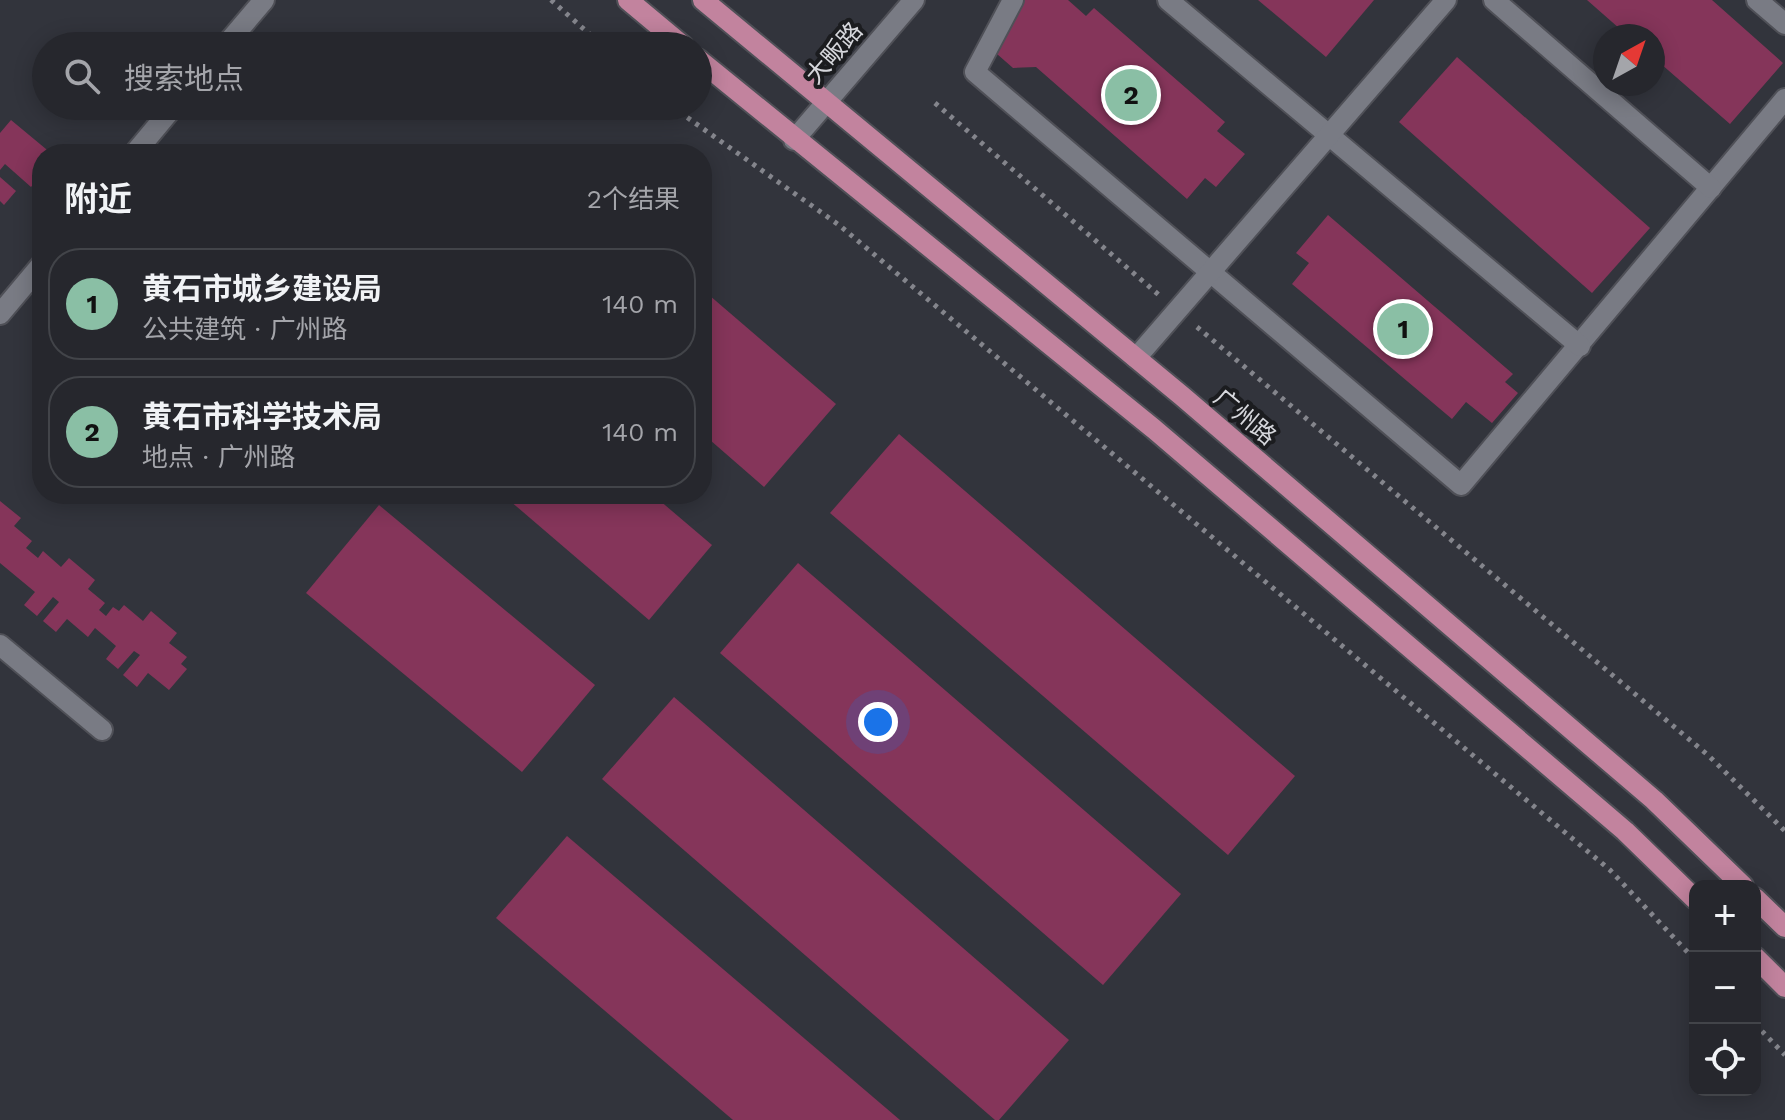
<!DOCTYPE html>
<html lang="zh">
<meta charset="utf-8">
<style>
:root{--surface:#26272d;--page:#323339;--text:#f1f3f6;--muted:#a4a5aa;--line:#424449;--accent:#8abfa5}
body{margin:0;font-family:"Work Sans","Noto Sans SC",sans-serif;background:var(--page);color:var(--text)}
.controls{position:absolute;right:24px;bottom:24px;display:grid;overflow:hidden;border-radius:16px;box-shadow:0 4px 20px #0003}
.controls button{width:72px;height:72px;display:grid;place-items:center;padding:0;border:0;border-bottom:2px solid var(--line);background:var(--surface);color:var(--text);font:40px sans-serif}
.compass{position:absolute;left:1593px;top:24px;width:72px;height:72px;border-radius:50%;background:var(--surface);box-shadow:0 4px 20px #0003;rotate:40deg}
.you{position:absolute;left:878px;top:722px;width:28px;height:28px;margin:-20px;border:6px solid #fff;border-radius:50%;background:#1a73e8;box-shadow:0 0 0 12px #1a73e833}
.badge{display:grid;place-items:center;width:52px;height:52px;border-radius:50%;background:var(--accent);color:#111;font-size:26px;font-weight:700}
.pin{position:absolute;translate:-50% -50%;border:4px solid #fff;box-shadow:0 2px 8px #0006}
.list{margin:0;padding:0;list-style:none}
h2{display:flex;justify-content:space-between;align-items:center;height:104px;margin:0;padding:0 32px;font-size:34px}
h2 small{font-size:26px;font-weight:400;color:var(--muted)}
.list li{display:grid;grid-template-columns:52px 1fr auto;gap:24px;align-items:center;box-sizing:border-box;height:112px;margin:0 16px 16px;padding:0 16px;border:2px solid var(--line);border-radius:32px}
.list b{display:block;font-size:30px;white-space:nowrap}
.list p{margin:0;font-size:26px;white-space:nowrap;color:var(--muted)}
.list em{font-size:26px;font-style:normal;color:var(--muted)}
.icon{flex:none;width:44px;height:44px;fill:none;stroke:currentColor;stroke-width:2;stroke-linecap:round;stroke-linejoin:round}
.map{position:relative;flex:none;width:1785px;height:1120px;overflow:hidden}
.search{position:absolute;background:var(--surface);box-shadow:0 4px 20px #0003;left:32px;top:32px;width:680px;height:88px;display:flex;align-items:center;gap:20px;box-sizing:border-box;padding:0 28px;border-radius:44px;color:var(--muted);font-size:30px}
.panel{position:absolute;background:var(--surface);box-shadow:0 4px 20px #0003;left:32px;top:144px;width:680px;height:360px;border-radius:32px}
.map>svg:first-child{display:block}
.building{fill:#85355a}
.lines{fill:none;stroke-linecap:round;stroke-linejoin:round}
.minor-casing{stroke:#4f5057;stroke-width:24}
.major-casing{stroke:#4f5057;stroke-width:24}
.path{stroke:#84858c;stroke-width:5;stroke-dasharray:4 6;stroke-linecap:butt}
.minor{stroke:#797b84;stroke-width:20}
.major{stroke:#c2839e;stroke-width:20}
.labels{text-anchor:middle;stroke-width:8;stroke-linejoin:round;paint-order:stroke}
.street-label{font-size:24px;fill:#d6d7dc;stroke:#1b1c1f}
</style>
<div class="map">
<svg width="1785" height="1120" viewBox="0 0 1785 1120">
<rect width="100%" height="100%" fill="#32343c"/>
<g class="building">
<path d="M 1023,0 L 1068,0 L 1086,16 L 1094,8 L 1225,122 L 1217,131 L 1245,154 L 1216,187 L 1205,178 L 1187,199 L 1036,67 L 1013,68 L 997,54 L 1001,37 L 1012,27 L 1014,11 Z"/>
<path d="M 1258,0 L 1374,0 L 1326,57 Z"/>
<path d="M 1587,0 L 1712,0 L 1783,63 L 1730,124 L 1653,57 L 1653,36 L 1628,36 Z"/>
<path d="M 1457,57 L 1650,228 L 1592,293 L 1399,122 Z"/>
<path d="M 11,120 L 52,154 L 42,154 L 42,174 L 31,187 L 5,164 L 0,170 L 0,133 Z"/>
<path d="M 0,177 L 16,191 L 4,205 L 0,201 Z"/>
<path d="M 1328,215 L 1513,374 L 1505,382 L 1518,393 L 1492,423 L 1466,402 L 1452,419 L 1292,284 L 1309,263 L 1296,253 Z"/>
<path d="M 702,289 L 836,404 L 764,487 L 702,433 Z"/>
<path d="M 899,434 L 1295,776 L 1228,855 L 830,513 Z"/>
<path d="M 502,494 L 652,494 L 712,545 L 649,620 Z"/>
<path d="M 0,501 L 21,518 L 14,526 L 32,541 L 26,548 L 38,558 L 43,551 L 61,567 L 69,558 L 95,580 L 88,589 L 105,603 L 99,610 L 106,616 L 113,607 L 119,611 L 124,605 L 143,621 L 151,611 L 177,633 L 169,643 L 187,657 L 181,664 L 187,669 L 169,690 L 148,673 L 137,687 L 123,675 L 140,655 L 134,651 L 118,669 L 106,659 L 116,646 L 95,628 L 88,637 L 67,619 L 56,632 L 43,621 L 59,602 L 53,597 L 37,616 L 24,605 L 35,592 L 0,563 Z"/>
<path d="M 379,505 L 595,685 L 522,772 L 306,593 Z"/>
<path d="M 798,563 L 1181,894 L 1103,985 L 720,653 Z"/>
<path d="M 674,697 L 1069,1040 L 999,1120 L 995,1120 L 602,779 Z"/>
<path d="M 567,836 L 900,1120 L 733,1120 L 496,918 Z"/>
</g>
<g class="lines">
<defs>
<g id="minor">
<path d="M 1013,0 L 975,72 L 1461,485 L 1785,99"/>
<path d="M 1168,0 L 1580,346"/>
<path d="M 1494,0 L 1711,188"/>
<path d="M 1757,0 L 1785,24"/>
<path d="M 225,46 L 264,0"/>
<path d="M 794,140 L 914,0"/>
<path d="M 134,154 L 174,106"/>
<path d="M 0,314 L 42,264"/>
<path d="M 1136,358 L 1446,0"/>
<path d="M 0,645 L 102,730"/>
</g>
<g id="major">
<path d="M 628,0 L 683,46"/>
<path d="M 703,0 L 1182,396 L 1654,800 L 1743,886"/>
<path d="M 698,59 L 1154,429 L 1625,831 L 1695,899"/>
<path d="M 1755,898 L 1785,927"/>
<path d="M 1755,957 L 1785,987"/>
</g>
</defs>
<use href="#minor" class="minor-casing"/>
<use href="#major" class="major-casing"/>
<g class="path">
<path d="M 551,0 L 603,46"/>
<path d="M 935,103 L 1159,295"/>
<path d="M 671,106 L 839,225 L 1610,870 L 1695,960"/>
<path d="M 1197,327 L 1709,756 L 1785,831"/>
<path d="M 1755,1024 L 1785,1055"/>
</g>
<use href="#minor" class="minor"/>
<use href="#major" class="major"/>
</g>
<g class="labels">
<g class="street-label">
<text transform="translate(834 53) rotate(-49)" y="8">大畈路</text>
<text transform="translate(1245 417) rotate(40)" y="8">广州路</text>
</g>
</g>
</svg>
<div class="controls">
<button>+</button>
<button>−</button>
<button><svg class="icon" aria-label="locate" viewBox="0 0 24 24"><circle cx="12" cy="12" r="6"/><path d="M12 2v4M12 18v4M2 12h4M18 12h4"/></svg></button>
</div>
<svg class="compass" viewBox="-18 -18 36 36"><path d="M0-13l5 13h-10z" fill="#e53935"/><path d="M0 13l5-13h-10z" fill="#a4a5aa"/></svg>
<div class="you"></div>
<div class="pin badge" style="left:1403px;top:329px">1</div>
<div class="pin badge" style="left:1131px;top:95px">2</div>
<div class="search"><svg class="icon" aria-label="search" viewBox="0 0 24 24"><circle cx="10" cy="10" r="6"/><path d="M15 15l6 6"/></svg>搜索地点</div>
<section class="panel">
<h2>附近<small>2个结果</small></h2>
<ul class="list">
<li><span class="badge">1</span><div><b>黄石市城乡建设局</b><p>公共建筑 · 广州路</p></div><em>140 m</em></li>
<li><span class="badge">2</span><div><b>黄石市科学技术局</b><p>地点 · 广州路</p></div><em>140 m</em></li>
</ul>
</section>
</div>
